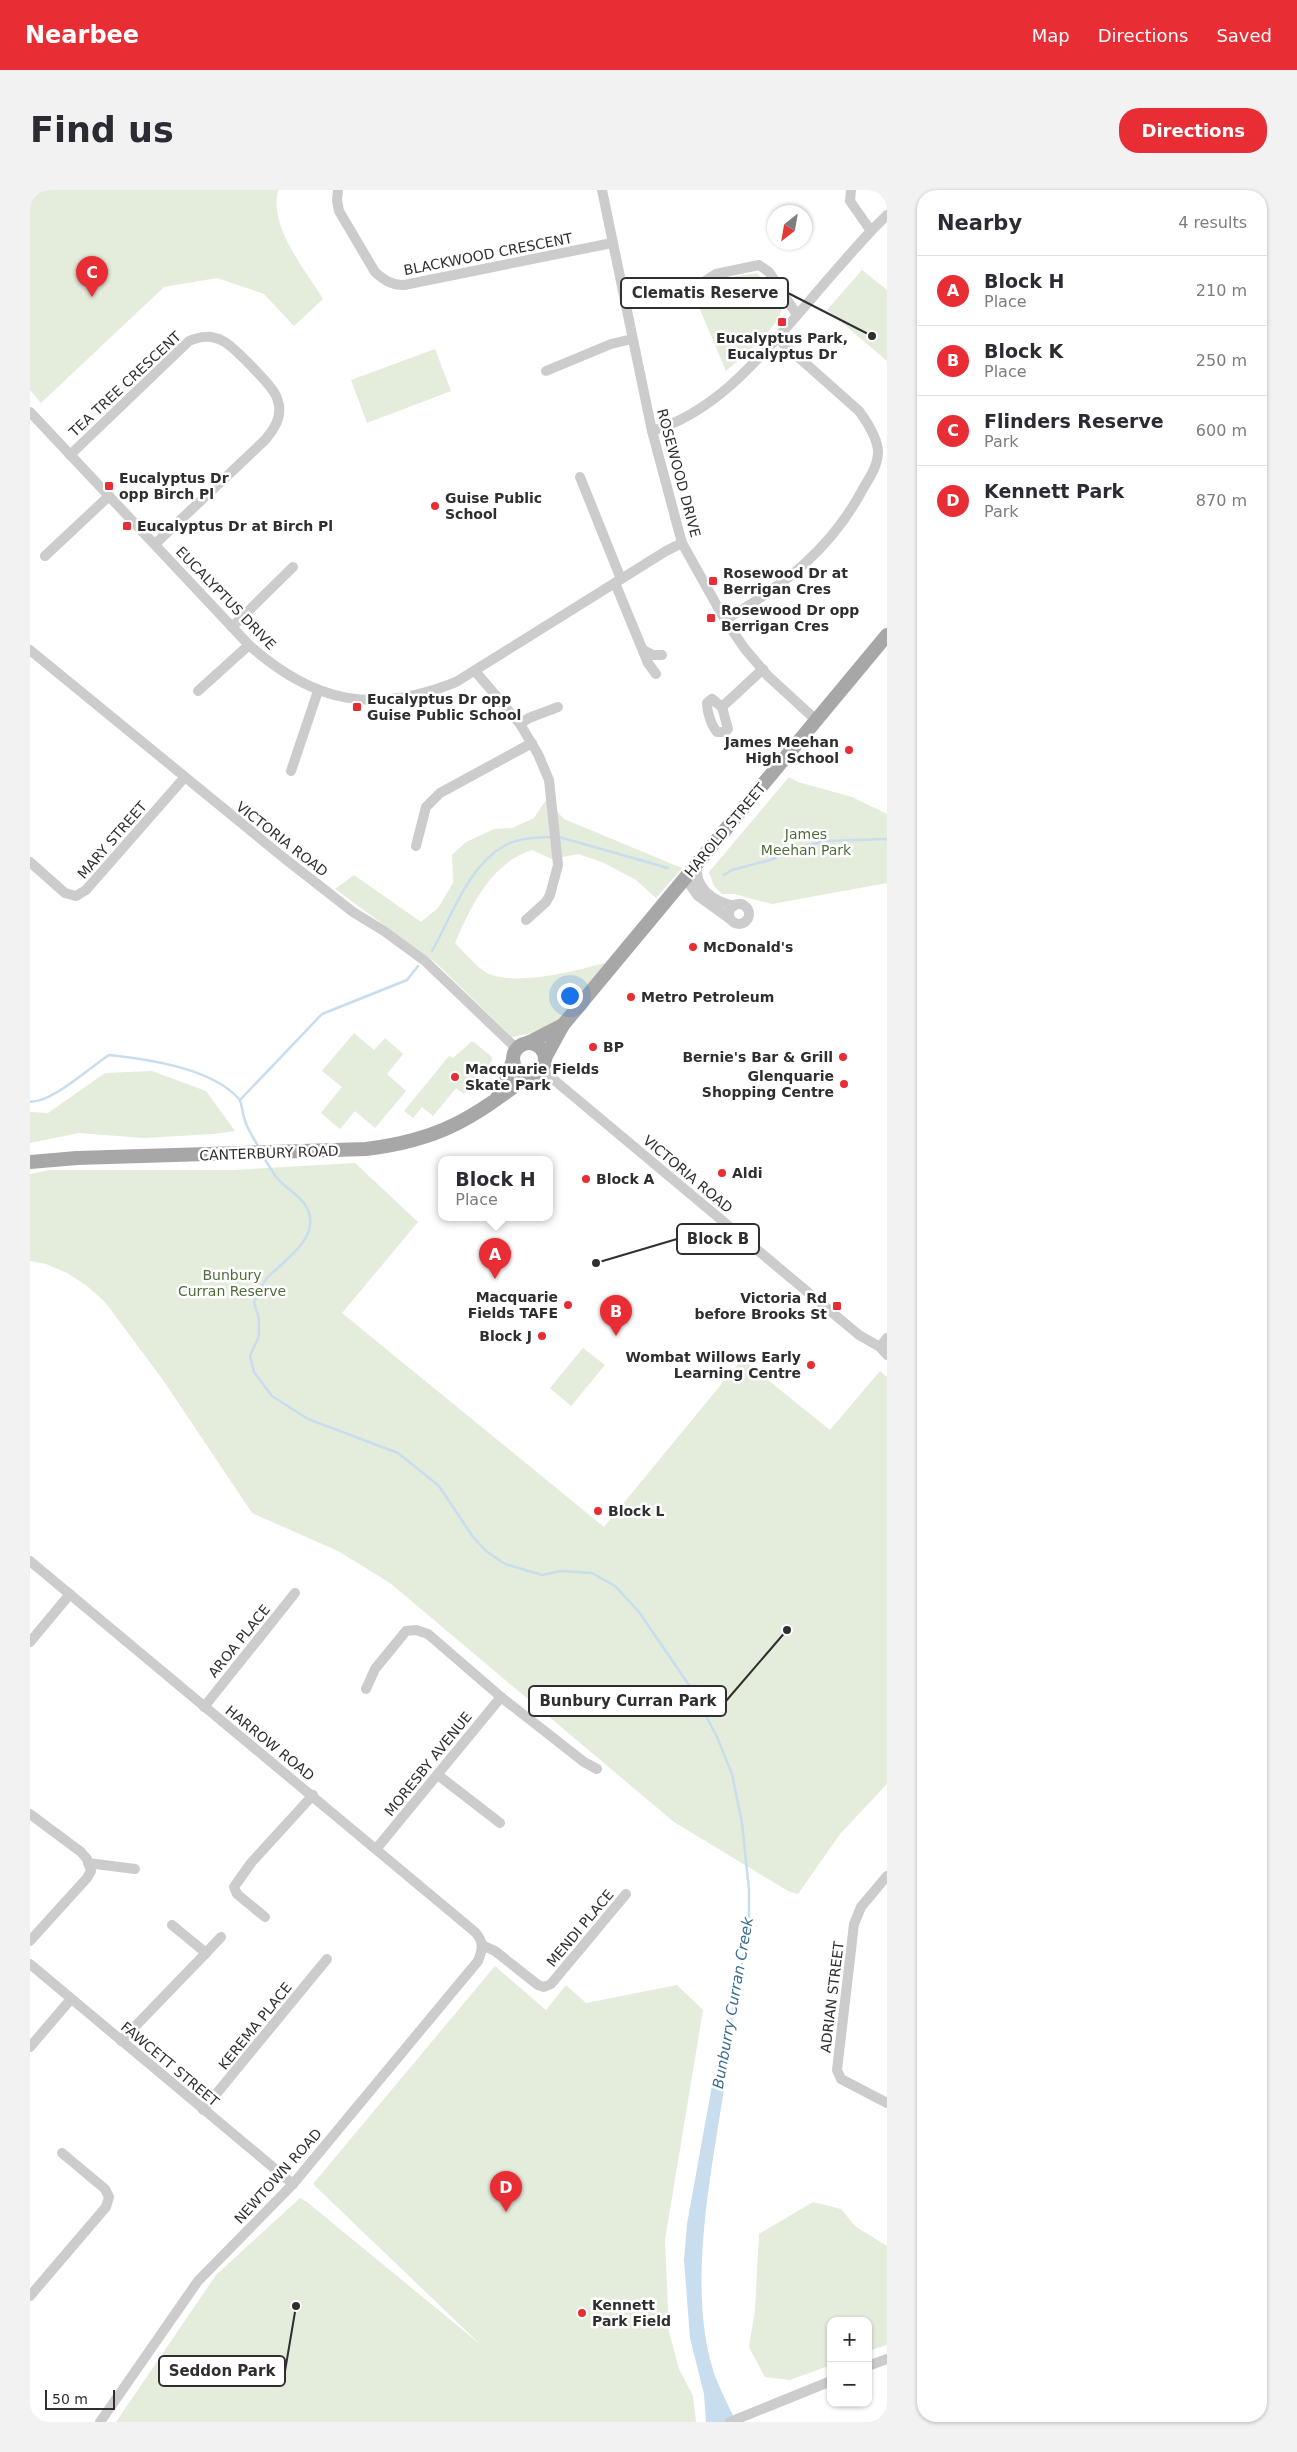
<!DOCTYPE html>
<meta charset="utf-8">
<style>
:root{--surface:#fff;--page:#f2f2f3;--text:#2b2b33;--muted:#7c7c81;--line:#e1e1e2;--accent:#e92d34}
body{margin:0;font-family:"DejaVu Sans",sans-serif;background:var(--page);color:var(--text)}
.controls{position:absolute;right:15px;bottom:15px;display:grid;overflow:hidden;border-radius:10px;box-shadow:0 1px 4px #0004}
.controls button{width:45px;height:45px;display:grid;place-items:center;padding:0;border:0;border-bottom:1px solid var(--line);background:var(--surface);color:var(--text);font:25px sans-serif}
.compass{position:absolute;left:737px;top:15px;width:45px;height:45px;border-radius:50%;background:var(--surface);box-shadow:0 1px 4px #0004;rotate:211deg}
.scale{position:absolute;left:15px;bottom:12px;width:70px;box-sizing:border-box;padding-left:5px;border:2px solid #2f2f2f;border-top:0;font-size:14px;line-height:18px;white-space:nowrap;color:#2f2f2f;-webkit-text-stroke:4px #fff;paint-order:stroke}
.you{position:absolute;left:539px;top:805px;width:18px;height:18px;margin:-12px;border:4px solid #fff;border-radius:50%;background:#1a73e8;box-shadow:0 0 0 8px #1a73e833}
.badge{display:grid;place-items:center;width:32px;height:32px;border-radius:50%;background:var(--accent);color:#fff;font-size:16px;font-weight:700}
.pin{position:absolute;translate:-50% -41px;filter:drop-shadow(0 1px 2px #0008)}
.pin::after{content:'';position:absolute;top:26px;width:18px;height:15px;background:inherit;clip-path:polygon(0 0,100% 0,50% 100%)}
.popup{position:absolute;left:408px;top:966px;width:115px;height:65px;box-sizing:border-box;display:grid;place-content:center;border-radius:10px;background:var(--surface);filter:drop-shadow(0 1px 4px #0005);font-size:16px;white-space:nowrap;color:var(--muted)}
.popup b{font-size:19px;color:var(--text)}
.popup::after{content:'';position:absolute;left:50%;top:100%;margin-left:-10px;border:10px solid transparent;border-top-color:var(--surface)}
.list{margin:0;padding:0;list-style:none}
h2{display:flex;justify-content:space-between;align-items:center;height:65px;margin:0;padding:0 20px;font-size:21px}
h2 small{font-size:16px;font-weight:400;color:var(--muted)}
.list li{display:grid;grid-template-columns:32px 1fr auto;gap:15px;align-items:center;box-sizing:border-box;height:70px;padding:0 20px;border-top:1px solid var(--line)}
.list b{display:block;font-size:19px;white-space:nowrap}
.list p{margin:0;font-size:16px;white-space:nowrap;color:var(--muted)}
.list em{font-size:16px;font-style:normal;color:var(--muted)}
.map{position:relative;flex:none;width:857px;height:2232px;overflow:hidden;border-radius:20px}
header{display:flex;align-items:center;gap:30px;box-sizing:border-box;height:70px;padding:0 25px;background:var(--accent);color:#fff}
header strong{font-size:24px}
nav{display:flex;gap:28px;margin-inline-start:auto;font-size:18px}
.intro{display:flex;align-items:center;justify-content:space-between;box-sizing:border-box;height:120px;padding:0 30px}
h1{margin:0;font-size:35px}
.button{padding:12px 22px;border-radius:20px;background:var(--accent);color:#fff;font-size:18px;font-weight:700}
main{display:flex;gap:30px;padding:0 30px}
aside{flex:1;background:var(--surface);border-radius:20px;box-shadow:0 1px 4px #0004}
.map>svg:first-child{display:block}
.green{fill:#e4ecdc}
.water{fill:#c8dded}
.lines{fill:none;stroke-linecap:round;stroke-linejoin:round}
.stream{stroke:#c8dded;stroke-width:2.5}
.minor{stroke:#ccc;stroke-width:10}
.major{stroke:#a7a7a7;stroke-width:14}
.poi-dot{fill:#e92d34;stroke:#fff;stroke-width:2}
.labels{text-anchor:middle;stroke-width:5;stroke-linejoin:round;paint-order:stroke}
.street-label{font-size:14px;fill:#2f2f2f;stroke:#fff}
.poi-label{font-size:14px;font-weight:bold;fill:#2f2f2f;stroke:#fff;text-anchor:start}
.park-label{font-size:14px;fill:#506c3b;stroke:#fff}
.water-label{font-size:15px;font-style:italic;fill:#3a6d93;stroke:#fff}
.leader{fill:none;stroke:#2f2f2f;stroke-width:2}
.callout-dot{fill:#2f2f2f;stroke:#fff;stroke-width:2}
.callout{fill:#fff;stroke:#2f2f2f;stroke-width:2}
.callout-label{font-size:15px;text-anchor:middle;font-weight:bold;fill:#2f2f2f}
</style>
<header>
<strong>Nearbee</strong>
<nav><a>Map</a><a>Directions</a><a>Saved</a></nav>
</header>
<div class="intro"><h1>Find us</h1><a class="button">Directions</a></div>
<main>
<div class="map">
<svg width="857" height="2232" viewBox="0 0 857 2232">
<rect width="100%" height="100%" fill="#fff"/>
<g class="green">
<path d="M 0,0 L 248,0 C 239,37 274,78 293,109 L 264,136 L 234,104 L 187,88 L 134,97 L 11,213 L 0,200 Z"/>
<path d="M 832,80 L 857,100 L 857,171 L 797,120 Z"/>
<path d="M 727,83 C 733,90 749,110 751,118 C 754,133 708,171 696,181 L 665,108 C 687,116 682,96 696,90 C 704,85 718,85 727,83 Z"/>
<path d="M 405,159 L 421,201 L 337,233 L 321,190 Z"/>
<path d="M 759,587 L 768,592 L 822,607 L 857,624 L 857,693 L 742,714 L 704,704 L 692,704 L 684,696 L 679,682 Z"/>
<path d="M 516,610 L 534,629 L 652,678 L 626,708 L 606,690 L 572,672 L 548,664 L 522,669 L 502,660 C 461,673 441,716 425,753 C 433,761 449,780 459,784 C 490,796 543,781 575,773 L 522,839 L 482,847 L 406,773 L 305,699 L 324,685 L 391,732 L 408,718 L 423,693 L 422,665 L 436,652 L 464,639 L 482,638 L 504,628 Z"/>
<path d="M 324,843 L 344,860 L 355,848 L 373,864 L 357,884 L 376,901 L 345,938 L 325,921 L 310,939 L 291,923 L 312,897 L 292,881 Z"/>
<path d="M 441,852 L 444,852 L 462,867 L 462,871 L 434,904 L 426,898 L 403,926 L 392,917 L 383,928 L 374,921 L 419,866 L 423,868 Z"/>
<path d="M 122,881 L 176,901 L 205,941 L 184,944 L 113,948 L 49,943 L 0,953 L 0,922 L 18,923 L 75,883 Z"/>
<path d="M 325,973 L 388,1032 L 312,1123 L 574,1337 L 712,1169 L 800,1240 L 850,1181 L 857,1187 L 857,1594 L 810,1644 L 768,1704 L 758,1701 L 644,1632 L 360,1393 L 308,1361 L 222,1323 L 133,1190 L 75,1112 L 57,1096 L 37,1083 L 16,1074 L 0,1071 L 0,984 L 19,980 L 204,980 Z"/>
<path d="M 553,1158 L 575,1175 L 541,1216 L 520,1198 Z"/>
<path d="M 465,1776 L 516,1820 L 536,1795 L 556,1813 L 647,1795 L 673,1820 L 635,2050 L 639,2142 L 649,2179 L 663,2206 L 666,2232 L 86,2232 L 186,2085 L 270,2008 L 277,2012 L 451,2155 L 283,1994 Z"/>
<path d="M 783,2012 L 811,2019 L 825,2036 L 857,2056 L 857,2155 L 838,2161 L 838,2131 L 801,2131 L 801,2175 L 760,2190 L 735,2187 L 719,2157 L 725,2120 L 729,2044 Z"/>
</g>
<path class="water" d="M 683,1890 L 695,1892 C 682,1981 656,2097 684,2183 C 690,2200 699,2216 706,2232 L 676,2232 L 674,2204 L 660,2148 L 654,2070 L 657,2034 Z"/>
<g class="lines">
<g class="stream">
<path d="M 529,647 L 638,678"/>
<path d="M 694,685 L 702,680 L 740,670 L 769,657 L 797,651 L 857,649"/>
<path d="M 402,761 C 422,726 438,676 474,656 C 487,648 508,647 523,647"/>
<path d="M 210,910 L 292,824 L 377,790 L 388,776"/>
<path d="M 0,912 C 23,912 59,878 79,865 C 117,869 182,878 209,909 C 212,913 212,921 214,927 C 216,938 224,948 229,958"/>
<path d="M 234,968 C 238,974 242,981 246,987 C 256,999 272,1006 278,1020 C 290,1049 253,1071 237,1088 C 231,1095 228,1104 224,1112 L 229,1129 L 229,1146 L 220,1166 L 224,1182 L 242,1206 L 278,1229 L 368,1263 L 409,1296 L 443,1347 L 456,1361 L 475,1374 L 512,1385 L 531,1381 L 562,1383 L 585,1396 L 609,1422 L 663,1501 L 687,1547 L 702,1584 L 712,1633 L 719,1700 L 719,1737 L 689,1892"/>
</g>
<g class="minor">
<path d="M 308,0 L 307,10 L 309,21 L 345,82 C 354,90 361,95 374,95 L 582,53"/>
<path d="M 572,0 L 622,241 L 652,353 L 695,430 L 715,459 L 738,486 L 786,530"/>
<path d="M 821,0 L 820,11 L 841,41"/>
<path d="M 669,95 L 686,84 L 729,75 L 739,82 L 767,125"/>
<path d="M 516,181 L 581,154 L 602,149"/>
<path d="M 0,222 L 219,455 C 284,513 344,525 426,492 L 636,361 L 652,353"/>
<path d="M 622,241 C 687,222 733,164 776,115 C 797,90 819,65 841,41 L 857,25"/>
<path d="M 40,265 L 159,151 C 171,146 181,145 193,151 C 202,155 240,194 245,204 C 247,206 248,212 249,215 C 251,229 244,239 235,250 L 125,354"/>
<path d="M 550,287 L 591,389"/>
<path d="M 15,366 L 79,306"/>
<path d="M 585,393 L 618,473 L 626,484"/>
<path d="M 695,430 C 754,395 801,360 834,297 C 840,287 848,275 848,262 C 848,248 837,232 829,221 L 748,149"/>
<path d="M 202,437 L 263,377"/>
<path d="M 0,460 L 254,668 L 323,722 L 354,741 L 395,771 L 487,859"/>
<path d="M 613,460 L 623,465 L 632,465"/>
<path d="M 445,481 L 490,534 L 508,564 L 519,590 L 528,675 L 520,705 L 516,712 L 496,730"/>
<path d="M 168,501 L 219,455"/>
<path d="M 682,509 L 692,517 L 698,539 L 695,542 L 687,542 C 681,535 677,522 677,513 Z"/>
<path d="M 692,517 L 733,479"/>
<path d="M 490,534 L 499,528 L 528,517"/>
<path d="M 261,581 L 288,501"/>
<path d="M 386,656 L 396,617 L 410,603 L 502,553"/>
<path d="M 0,672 L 35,703 L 46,706 L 56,700 L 154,588"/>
<path d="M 667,674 C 664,698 682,711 704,716"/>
<path d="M 655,688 L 668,706 L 700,729"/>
<circle cx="709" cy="724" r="10"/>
<path d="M 511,879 L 829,1145 L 850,1157 L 857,1165"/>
<path d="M 850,1157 L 857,1148"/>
<path d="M 0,1371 L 445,1742 C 454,1752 453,1759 448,1771 L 263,1994 L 168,2091 L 70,2232"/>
<path d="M 0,1452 L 40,1404"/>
<path d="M 336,1499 L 345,1479 L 376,1441 L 386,1440 L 398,1444 L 471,1507 L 554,1572 L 567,1579"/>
<path d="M 174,1517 L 265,1403"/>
<path d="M 408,1585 L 470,1633"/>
<path d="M 0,1624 L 51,1662 L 57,1669 L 61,1681 L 57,1688 L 0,1751"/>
<path d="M 347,1658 L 471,1507"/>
<path d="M 58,1673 L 105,1679"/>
<path d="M 857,1686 L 831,1717 L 824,1734 L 807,1880 L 811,1889 L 857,1913"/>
<path d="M 235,1727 L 207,1704 L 204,1697 L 221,1673 L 283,1605"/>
<path d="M 452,1755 L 465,1761 L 508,1795 L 514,1797 L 521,1794 L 596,1704"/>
<path d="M 176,1763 L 191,1747"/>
<path d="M 0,1774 L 263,1994"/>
<path d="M 91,1851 L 176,1763 L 142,1735"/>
<path d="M 0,1857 L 41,1809"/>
<path d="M 173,1920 L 297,1769"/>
<path d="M 0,2106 L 76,2017 L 79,2007 L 75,1999 L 32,1963"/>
<path d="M 838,2176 L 857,2169"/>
<path d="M 700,2232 L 801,2191"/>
</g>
<g class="major">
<path d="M 498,853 L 533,835"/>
<circle cx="499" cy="869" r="16"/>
<path d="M 515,868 L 533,835 L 857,445"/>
<path d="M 468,906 L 475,893 L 483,870"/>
<path d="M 0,972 L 47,968 L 336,959 C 410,950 441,929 500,885"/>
</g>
</g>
<g class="poi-dot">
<rect x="747" y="127" width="10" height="10" rx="2.5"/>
<rect x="74" y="291" width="10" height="10" rx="2.5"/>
<circle cx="405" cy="316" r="5"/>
<rect x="92" y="331" width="10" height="10" rx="2.5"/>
<rect x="678" y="386" width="10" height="10" rx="2.5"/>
<rect x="676" y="423" width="10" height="10" rx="2.5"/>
<rect x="322" y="512" width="10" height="10" rx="2.5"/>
<circle cx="819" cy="560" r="5"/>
<circle cx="663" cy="757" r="5"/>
<circle cx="601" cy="807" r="5"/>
<circle cx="563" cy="857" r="5"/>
<circle cx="813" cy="867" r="5"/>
<circle cx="425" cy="887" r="5"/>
<circle cx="814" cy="894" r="5"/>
<circle cx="692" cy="983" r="5"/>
<circle cx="556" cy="989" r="5"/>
<circle cx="538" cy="1115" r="5"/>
<rect x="802" y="1111" width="10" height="10" rx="2.5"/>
<circle cx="512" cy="1146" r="5"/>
<circle cx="781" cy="1175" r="5"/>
<circle cx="568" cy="1321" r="5"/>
<circle cx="552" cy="2123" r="5"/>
</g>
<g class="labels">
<g class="street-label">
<text transform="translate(458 64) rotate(-11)" y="5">BLACKWOOD CRESCENT</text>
<text transform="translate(95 194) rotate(-43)" y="5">TEA TREE CRESCENT</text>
<text transform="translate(649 283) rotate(75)" y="5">ROSEWOOD DRIVE</text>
<text transform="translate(196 408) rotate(46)" y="5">EUCALYPTUS DRIVE</text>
<text transform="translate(695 640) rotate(-50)" y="5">HAROLD STREET</text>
<text transform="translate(252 649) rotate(38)" y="5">VICTORIA ROAD</text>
<text transform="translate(82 650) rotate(-49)" y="5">MARY STREET</text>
<text transform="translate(239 963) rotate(-2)" y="5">CANTERBURY ROAD</text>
<text transform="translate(658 984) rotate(40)" y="5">VICTORIA ROAD</text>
<text transform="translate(209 1451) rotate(-51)" y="5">AROA PLACE</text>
<text transform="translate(240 1553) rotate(39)" y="5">HARROW ROAD</text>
<text transform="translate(398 1574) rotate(-51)" y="5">MORESBY AVENUE</text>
<text transform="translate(550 1738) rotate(-50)" y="5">MENDI PLACE</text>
<text transform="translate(802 1807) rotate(-83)" y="5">ADRIAN STREET</text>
<text transform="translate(225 1836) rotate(-51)" y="5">KEREMA PLACE</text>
<text transform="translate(140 1874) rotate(40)" y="5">FAWCETT STREET</text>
<text transform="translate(248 1986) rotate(-48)" y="5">NEWTOWN ROAD</text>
</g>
<g class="poi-label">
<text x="752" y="153" text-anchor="middle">Eucalyptus Park,<tspan x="752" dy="16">Eucalyptus Dr</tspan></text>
<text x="89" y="293">Eucalyptus Dr<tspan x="89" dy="16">opp Birch Pl</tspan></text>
<text x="415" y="313">Guise Public<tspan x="415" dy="16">School</tspan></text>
<text x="107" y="341">Eucalyptus Dr at Birch Pl</text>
<text x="693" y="388">Rosewood Dr at<tspan x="693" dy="16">Berrigan Cres</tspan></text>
<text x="691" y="425">Rosewood Dr opp<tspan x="691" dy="16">Berrigan Cres</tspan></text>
<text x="337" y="514">Eucalyptus Dr opp<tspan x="337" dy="16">Guise Public School</tspan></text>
<text x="809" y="557" text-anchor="end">James Meehan<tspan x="809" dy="16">High School</tspan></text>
<text x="673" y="762">McDonald's</text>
<text x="611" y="812">Metro Petroleum</text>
<text x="573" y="862">BP</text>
<text x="803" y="872" text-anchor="end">Bernie's Bar &amp; Grill</text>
<text x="435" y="884">Macquarie Fields<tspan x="435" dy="16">Skate Park</tspan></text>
<text x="804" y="891" text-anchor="end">Glenquarie<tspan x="804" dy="16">Shopping Centre</tspan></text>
<text x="702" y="988">Aldi</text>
<text x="566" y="994">Block A</text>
<text x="528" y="1112" text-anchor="end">Macquarie<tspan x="528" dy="16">Fields TAFE</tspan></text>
<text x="797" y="1113" text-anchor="end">Victoria Rd<tspan x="797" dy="16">before Brooks St</tspan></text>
<text x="502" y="1151" text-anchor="end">Block J</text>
<text x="771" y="1172" text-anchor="end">Wombat Willows Early<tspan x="771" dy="16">Learning Centre</tspan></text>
<text x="578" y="1326">Block L</text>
<text x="562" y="2120">Kennett<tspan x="562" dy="16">Park Field</tspan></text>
</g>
<g class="park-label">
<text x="776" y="649">James<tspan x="776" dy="16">Meehan Park</tspan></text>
<text x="202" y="1090">Bunbury<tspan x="202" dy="16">Curran Reserve</tspan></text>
</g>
<g class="water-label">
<text transform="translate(703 1813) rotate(-80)" y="5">Bunburry Curran Creek</text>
</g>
</g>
<path class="leader" d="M842 146L758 103M566 1073L647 1049M757 1440L696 1511M266 2116L255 2181"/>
<g class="callout-dot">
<circle cx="842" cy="146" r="5"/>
<circle cx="566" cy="1073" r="5"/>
<circle cx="757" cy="1440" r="5"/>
<circle cx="266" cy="2116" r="5"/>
</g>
<g class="callout">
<rect x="591" y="88" width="167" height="30" rx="5"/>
<rect x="647" y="1034" width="82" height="30" rx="5"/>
<rect x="499" y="1496" width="197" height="30" rx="5"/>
<rect x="129" y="2166" width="126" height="30" rx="5"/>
</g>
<g class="callout-label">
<text x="675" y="108">Clematis Reserve</text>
<text x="688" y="1054">Block B</text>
<text x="598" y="1516">Bunbury Curran Park</text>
<text x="192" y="2186">Seddon Park</text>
</g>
</svg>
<div class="controls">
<button>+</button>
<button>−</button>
</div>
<svg class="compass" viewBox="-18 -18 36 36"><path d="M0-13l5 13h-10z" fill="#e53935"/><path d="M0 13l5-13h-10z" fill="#7c7c81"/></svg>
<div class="scale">50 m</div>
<div class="you"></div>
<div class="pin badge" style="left:465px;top:1089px">A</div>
<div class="popup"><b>Block H</b>Place</div>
<div class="pin badge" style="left:586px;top:1146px">B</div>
<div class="pin badge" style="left:62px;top:107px">C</div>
<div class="pin badge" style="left:476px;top:2022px">D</div>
</div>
<aside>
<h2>Nearby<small>4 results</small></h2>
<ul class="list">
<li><span class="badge">A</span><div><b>Block H</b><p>Place</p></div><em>210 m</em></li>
<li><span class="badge">B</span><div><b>Block K</b><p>Place</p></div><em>250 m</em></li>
<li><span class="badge">C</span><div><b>Flinders Reserve</b><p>Park</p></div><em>600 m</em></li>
<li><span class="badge">D</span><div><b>Kennett Park</b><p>Park</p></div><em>870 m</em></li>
</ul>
</aside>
</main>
